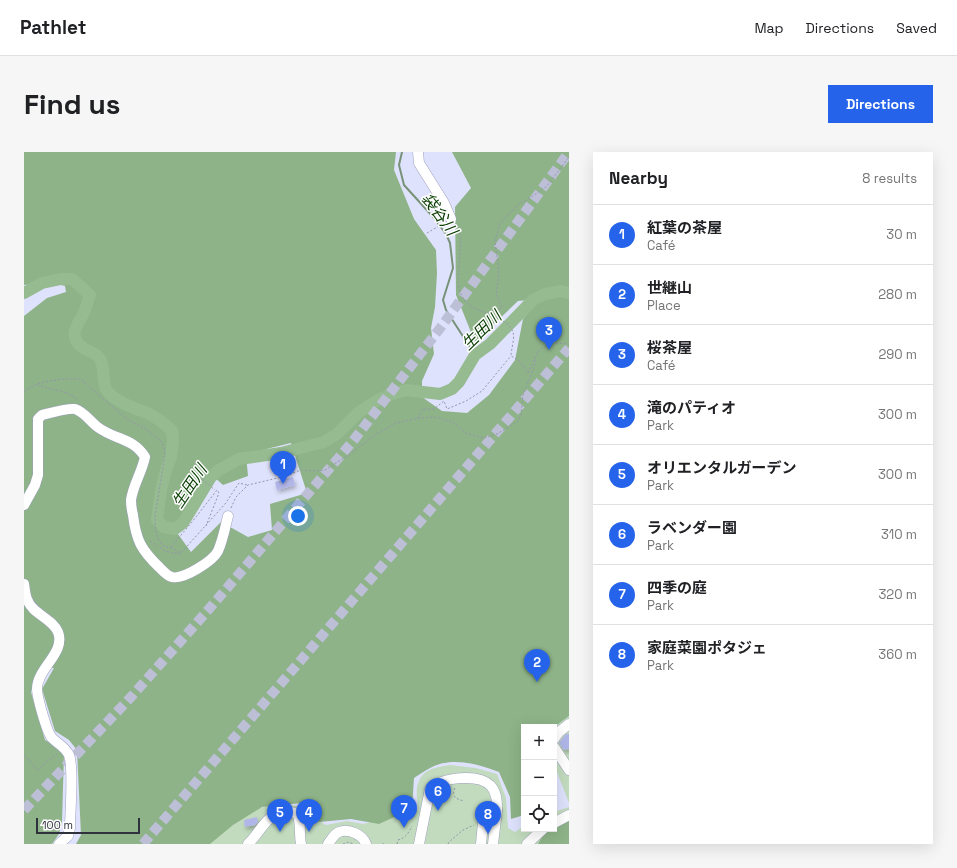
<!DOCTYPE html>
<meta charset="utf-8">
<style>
:root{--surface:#fff;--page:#f6f6f6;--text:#202124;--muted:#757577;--line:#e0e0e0;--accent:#2563eb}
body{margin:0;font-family:"Space Grotesk","Noto Sans JP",sans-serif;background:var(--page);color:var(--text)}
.controls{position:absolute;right:12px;bottom:12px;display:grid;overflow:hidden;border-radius:0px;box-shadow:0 4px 16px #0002}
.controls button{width:36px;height:36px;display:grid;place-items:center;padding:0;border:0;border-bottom:1px solid var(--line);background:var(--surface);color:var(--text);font:20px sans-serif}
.scale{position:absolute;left:12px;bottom:10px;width:104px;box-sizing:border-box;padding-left:4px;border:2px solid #2f313d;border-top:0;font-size:11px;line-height:14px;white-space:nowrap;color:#2f313d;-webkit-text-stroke:3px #fff;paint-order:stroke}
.you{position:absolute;left:274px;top:364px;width:14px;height:14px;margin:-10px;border:3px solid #fff;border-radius:50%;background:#1a73e8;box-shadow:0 0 0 6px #1a73e833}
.badge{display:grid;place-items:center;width:26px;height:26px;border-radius:50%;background:var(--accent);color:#fff;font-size:13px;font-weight:700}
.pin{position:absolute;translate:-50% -33px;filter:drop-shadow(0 1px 2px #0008)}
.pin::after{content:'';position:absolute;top:21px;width:14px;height:12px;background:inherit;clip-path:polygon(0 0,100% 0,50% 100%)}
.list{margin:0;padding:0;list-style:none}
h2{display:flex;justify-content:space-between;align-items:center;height:52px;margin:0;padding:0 16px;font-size:17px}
h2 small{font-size:13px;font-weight:400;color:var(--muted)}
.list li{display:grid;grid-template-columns:26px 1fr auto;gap:12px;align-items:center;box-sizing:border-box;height:60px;padding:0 16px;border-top:1px solid var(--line)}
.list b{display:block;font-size:15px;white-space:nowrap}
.list p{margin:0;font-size:13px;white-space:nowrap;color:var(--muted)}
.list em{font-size:13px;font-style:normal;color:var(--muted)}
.icon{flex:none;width:22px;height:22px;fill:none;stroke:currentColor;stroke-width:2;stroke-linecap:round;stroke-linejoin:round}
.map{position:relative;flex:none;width:545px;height:692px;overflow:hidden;border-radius:0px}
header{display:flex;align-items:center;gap:24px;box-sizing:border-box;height:56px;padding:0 20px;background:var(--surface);border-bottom:1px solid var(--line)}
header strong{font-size:19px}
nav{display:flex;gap:22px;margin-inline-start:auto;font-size:14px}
.intro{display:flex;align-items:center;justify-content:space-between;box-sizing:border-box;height:96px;padding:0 24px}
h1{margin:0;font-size:28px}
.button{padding:10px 18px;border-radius:0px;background:var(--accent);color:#fff;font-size:14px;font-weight:700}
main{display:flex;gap:24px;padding:0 24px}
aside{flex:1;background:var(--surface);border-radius:0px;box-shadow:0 4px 16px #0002}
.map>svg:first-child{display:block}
.green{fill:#c2dbbe}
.forest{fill:#8eb388;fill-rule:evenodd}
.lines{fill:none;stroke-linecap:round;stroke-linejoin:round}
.stream{stroke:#779278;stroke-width:2}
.river{stroke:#96bb91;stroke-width:12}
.building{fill:#b0b6e8;filter:url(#shadow)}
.minor-tunnel{stroke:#bcbfd6;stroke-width:10;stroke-dasharray:10 5;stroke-linecap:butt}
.minor-casing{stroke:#9da1be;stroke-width:11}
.path{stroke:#9496aa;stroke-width:1;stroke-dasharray:2 2;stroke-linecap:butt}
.minor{stroke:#fff;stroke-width:10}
.labels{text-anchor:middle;stroke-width:3;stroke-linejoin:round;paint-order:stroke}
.water-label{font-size:16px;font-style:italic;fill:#093f03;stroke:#fff}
</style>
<header>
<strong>Pathlet</strong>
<nav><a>Map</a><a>Directions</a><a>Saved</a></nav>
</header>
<div class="intro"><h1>Find us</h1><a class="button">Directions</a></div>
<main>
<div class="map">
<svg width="545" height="692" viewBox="0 0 545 692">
<defs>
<filter id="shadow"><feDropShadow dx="1.5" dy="3" stdDeviation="2" flood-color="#0004"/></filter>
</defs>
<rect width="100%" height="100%" fill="#dfe2fc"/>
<g class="green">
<path d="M 545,559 L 545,651 L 533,620 L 530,615 L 530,575 L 524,575 Z"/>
<path d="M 426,613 L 452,616 L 473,622 L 482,646 L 484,676 L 491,680 L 500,674 L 500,677 L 530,677 L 530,660 L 545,655 L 545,692 L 182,692 L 207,666 L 251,651 L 274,654 L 283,662 L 302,673 L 323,669 L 339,672 L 394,658 C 394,650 391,639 394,632 C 398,617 413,615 426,613 Z"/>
</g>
<g class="forest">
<path d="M 0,0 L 372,0 L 370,18 L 390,67 L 412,98 L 413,121 L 411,155 L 407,176 L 410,202 L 398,229 L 398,245 L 418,259 L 443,261 L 465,243 L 491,208 L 499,167 L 516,147 L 494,149 L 451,190 L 432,143 L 431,55 L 447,36 L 428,0 L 545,0 L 545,564 L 530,575 L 500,575 L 500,663 L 487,667 L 486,645 L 475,620 C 453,612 428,604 406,616 C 400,619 395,623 390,626 L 388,657 L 355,672 L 327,667 L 295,670 L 278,651 L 238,655 L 209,673 L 186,692 L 52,692 L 57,683 L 53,598 L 45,588 L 31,579 L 18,537 L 30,516 L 19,515 L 10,529 L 7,540 L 21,588 L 32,594 L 40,602 L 38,670 L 35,682 L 28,692 L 0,692 L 0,164 L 23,146 L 42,140 L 41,134 L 24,130 L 0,133 ZM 267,291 L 283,341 L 246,352 L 248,378 L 224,385 L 197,370 L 167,400 L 151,378 L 169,349 L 188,323 L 199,333 L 224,324 L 222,302 Z"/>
<path d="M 545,668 L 545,692 L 514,692 L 522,678 L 530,677 L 530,675 Z"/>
</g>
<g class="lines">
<path class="stream" d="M 378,0 L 375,13 L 380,33 L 410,66 L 422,82 L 426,91 L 429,116 L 419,148 L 422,158 L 451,203"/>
<path class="river" d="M 0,141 L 18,131 L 37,127 L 48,127 L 66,143 C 64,148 63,153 61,158 C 56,171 42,183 58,195 C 64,200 72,200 76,207 C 82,217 77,230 83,239 C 90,249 112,257 123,261 C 132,265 141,272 148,279 L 149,288 L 147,305 L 142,318 L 137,338 L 133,368 L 140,375 L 151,377 L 159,371 L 187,325 L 195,318 L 215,307 L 257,301 L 300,290 L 313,282 L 335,260 L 354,248 L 368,242 L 382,238 L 416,242 L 428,237 L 435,230 L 451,203 L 466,192 L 509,148 L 521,142 L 537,139 L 545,141"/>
</g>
<g class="building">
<path d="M 269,325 L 271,333 L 253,338 L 251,330 Z"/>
<path d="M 542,582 L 545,582 L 545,597 L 540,598 L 535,591 Z"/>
<path d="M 233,665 L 234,670 L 231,673 L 221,675 L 220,668 Z"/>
</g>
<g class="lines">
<g class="minor-tunnel">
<path d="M 0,658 L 107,545 L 185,457 L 329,289 L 417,175 L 545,0"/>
<path d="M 119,692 L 545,196"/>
</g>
<defs>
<g id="minor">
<path d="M 394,0 L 395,11 L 420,51 L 427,67"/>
<path d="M 0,353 L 11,333 L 14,323 L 14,267 L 18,263 C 26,261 44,256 51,257 C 61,260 67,271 75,276 C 92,288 109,286 121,305 C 118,320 109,333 107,348 C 107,353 108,359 109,363 C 112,388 117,398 136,416 C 139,419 143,424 148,425 C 159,428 189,409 194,399 C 199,388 201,376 204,364"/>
<path d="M 0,432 C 1,437 1,443 3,447 C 8,462 28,466 34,480 C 42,501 13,516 13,537 C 13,545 23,581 28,586 C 34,592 41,595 45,603 C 50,617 46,660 46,676 L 44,684 L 35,692"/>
<path d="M 530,587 L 535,580 L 545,572"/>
<path d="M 530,595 L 545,618"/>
<path d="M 530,671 L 545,663"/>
<path d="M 224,692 C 237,680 242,661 262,660 C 268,660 270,660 274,663 C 277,673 275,682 277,692"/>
<path d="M 304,692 C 307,688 310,682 315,680 C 325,676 339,683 342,692"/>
<path d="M 395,692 L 406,637 C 418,625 455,621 467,634 C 473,641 473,650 473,658 L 463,663 L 459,671 L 457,692"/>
<path d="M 469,692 L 473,658"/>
<path d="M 503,692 L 519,677"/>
</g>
</defs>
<use href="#minor" class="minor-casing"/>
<g class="path">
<path d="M 433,74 C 443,94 427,128 439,146 C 450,163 482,162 489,180 C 491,186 487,198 487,204 L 496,209 L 504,221 L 514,199 L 528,191 L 545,192"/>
<path d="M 403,81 L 420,71"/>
<path d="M 464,162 L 478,156 L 472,143 L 475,121 L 471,89 L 476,71 L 496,51 L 506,46 L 523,34 L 545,5"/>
<path d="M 13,233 L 43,241 L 52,246 L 52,247"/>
<path d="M 0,239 L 13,232 L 26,229 L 39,227 L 56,227 L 103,267 L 123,278 L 137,289 L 140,295 L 141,302 L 131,365 C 131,376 132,389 141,395 L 147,395 L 168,370 L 193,338 L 195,341 L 182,374"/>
<path d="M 393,266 L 399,257 L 410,257 L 420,249 L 423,257 L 442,249 L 458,239 L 486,205"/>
<path d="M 179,327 L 179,328 L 191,338"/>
<path d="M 207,356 L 212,345 L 224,333 L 258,325 L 277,318 L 290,319 L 301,318 L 323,304 L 354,281 L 372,271 L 396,266 L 412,265 L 428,270 L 442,281 L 459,286 L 473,282 L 494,269 L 497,262 L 499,243 L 508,221 L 512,208 L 511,205"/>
<path d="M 126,389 L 141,399 L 156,402 L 201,352 L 215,331 L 223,333"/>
<path d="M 147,395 L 156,401"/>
<path d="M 0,603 L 13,618 L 33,602"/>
<path d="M 431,636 C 427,645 432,647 440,649"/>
<path d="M 319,692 L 324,690 L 330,692"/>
<path d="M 358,692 L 360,692"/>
<path d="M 373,692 L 374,688 C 382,686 385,680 388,674"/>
<path d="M 424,692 L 425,690 L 439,678 L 450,673"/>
</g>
<use href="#minor" class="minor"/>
</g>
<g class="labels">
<g class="water-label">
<text transform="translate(416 62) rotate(54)" y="6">袋谷川</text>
<text transform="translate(457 178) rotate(-44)" y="6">生田川</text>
<text transform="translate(165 334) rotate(-56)" y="6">生田川</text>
</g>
</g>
</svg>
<div class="controls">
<button>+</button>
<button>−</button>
<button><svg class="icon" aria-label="locate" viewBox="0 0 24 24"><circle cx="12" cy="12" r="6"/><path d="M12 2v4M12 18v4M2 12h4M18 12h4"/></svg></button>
</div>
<div class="scale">100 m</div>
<div class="you"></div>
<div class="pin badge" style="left:259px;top:332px">1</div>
<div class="pin badge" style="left:513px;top:530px">2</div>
<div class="pin badge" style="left:525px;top:198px">3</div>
<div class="pin badge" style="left:285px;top:680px">4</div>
<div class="pin badge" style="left:256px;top:680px">5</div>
<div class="pin badge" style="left:414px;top:659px">6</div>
<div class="pin badge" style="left:380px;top:676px">7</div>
<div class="pin badge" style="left:464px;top:682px">8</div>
</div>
<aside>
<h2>Nearby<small>8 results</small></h2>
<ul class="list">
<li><span class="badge">1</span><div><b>紅葉の茶屋</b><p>Café</p></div><em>30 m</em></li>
<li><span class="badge">2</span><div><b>世継山</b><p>Place</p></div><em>280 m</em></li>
<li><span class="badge">3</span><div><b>桜茶屋</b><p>Café</p></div><em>290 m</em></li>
<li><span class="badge">4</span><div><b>滝のパティオ</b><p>Park</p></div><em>300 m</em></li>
<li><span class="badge">5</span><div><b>オリエンタルガーデン</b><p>Park</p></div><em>300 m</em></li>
<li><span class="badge">6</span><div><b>ラベンダー園</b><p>Park</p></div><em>310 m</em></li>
<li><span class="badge">7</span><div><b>四季の庭</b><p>Park</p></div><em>320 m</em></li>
<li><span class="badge">8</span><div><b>家庭菜園ポタジェ</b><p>Park</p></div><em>360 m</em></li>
</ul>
</aside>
</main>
